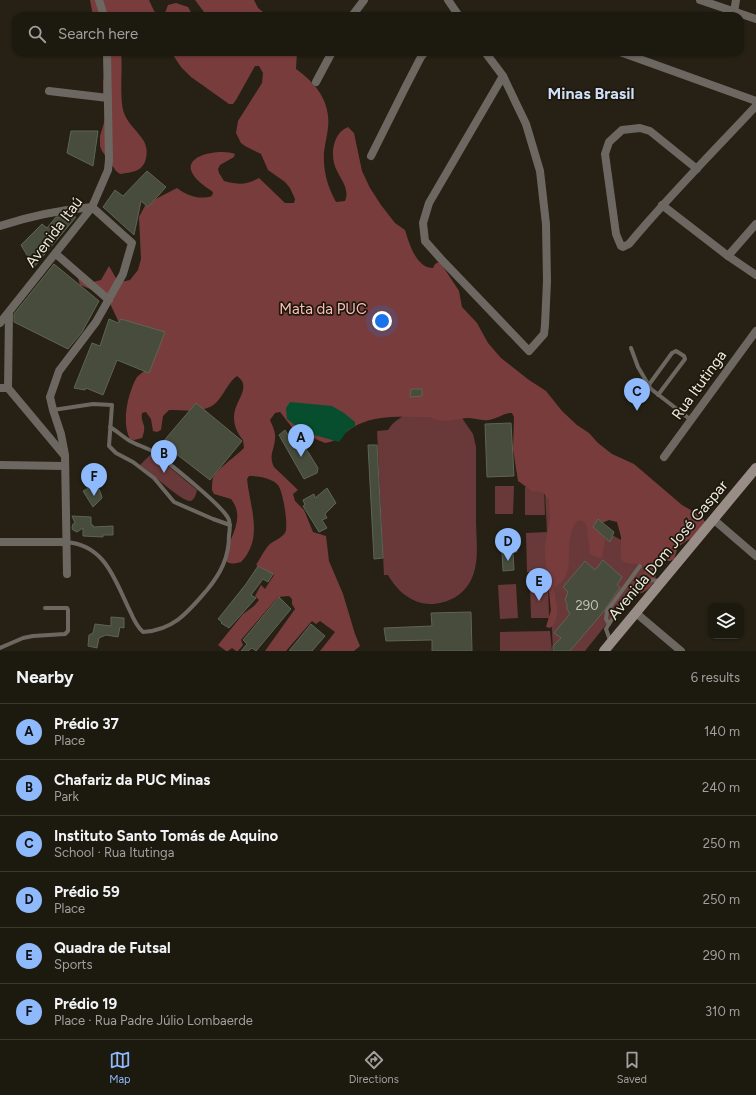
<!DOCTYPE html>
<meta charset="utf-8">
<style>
:root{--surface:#1c190f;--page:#29261d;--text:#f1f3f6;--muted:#a0a09e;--line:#3a382f;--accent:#8eb9fc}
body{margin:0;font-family:Figtree,sans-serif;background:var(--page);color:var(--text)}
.controls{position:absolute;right:12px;bottom:12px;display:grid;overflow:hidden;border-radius:8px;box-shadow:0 1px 3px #0004}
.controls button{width:36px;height:36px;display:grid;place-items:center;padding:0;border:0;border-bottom:1px solid var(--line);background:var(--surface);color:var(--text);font:20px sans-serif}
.you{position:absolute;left:382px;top:321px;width:14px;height:14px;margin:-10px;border:3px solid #fff;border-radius:50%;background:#1a73e8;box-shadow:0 0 0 6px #1a73e833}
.badge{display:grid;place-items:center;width:26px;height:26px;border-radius:50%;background:var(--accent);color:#111;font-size:13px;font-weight:700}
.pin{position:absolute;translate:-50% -33px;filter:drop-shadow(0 1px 2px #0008)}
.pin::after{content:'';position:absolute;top:21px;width:14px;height:12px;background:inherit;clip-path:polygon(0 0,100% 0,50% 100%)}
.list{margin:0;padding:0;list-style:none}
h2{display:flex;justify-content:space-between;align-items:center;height:52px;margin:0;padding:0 16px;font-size:17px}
h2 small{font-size:13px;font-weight:400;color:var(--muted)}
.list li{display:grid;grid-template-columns:26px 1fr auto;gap:12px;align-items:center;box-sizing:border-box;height:56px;padding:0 16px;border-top:1px solid var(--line)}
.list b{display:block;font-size:15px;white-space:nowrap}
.list p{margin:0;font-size:13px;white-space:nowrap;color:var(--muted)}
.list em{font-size:13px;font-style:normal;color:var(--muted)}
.icon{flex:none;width:22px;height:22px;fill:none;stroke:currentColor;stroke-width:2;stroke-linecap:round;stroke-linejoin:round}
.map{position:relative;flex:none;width:756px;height:651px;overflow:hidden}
.search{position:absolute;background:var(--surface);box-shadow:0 1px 3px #0004;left:12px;right:12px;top:12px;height:44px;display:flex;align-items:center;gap:10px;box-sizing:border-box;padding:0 14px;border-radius:12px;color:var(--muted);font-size:15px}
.sheet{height:388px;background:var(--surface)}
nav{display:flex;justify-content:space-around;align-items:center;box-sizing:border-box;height:56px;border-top:1px solid var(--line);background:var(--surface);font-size:11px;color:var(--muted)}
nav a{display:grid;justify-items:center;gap:2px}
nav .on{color:var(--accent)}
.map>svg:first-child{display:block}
.green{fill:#693939}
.forest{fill:#793c3c}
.water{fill:#064e2e}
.building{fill:#474c3d;stroke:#5e6454}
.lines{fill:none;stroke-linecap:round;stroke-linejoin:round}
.lane{stroke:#6d6762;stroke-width:4}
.street{stroke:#6d6762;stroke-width:8}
.secondary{stroke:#998e87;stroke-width:10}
.labels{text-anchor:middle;stroke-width:3.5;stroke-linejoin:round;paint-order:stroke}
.number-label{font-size:13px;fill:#c4c2b8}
.street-label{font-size:15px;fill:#edeae1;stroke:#1d180b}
.park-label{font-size:15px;fill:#f9bdbb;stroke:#1d180b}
.neighbourhood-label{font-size:16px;font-weight:bold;fill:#cedff9;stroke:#1d180b}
</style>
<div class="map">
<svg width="756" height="651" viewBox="0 0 756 651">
<rect width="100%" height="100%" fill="#262114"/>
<g class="green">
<path d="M 408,414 L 462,418 L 473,434 L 476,447 C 476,471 476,496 476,520 C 476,539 480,562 471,580 C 464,595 447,604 431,604 C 412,604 397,591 388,575 L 384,575 L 377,431 L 388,430 C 393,422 399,418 408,414 Z"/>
<path d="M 151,454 L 163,462 L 197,490 C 196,494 195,499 191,501 C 183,503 148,470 140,465 Z"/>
<path d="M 495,486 L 514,486 L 513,514 L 495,514 Z"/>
<path d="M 544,486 L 545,515 L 525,515 L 525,487 Z"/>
<path d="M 545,491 L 580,517 L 621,540 L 652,567 L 585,651 L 553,651 L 547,535 L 547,572 L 527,572 L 526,533 L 547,532 Z"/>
<path d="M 548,583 L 549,618 L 531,618 L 530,584 Z"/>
<path d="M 516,584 L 518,618 L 500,619 L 498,585 Z"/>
<path d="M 550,631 L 552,651 L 500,651 L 500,632 Z"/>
</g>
<g class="forest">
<path d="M 90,0 L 149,0 L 154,11 L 162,16 L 165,13 L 168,5 L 176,3 L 188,7 L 193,16 L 93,16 Z"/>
<path d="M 195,0 L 254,0 L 258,8 L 268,16 L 207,16 Z"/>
<path d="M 103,52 L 121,52 C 123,70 119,98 124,113 C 130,130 151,138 146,158 C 143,172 132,172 120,174 L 116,171 L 102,151 L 100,146 L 100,136 L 107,113 L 103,95 L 103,82 L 105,73 Z"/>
<path d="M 171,52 L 297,52 L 296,69 C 316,83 331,102 328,128 C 327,136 325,144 324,152 C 323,170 327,186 336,202 L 345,201 C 351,187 337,176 334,163 C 331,150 334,133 348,127 L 354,133 L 362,171 L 370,188 L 381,205 L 395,223 L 405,230 C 409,243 416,268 433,268 L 435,264 L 439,262 L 442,265 L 459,291 L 462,307 L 477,323 L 488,343 L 501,358 L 529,380 L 546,391 L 562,411 L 577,425 L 589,433 L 598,443 L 612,454 L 634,464 L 682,505 L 701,516 L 706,523 L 696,537 L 688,540 L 678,547 L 674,559 L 670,561 L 666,561 L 664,554 L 655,563 L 654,567 C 661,581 646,595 633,595 C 634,581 648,576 644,565 L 627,563 L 624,562 L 621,559 L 621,537 L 617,522 L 609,520 L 602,523 L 605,539 L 602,559 L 590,554 L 587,526 C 585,521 582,520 577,521 C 563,540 574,560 565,577 C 563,581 558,585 554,588 C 555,600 562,619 550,628 L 546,627 L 551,610 L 545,555 L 545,546 L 550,518 L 549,500 L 543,492 L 532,491 L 518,481 L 513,449 L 514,417 L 512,413 C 504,413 497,419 489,420 C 481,421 474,418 467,418 C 455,419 441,424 430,417 C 405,417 379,414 357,425 C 345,431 340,441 325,443 L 294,430 L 280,412 L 275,413 L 270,420 C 272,425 276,432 275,438 C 275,449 268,455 274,467 L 298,490 L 293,494 L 295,501 L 304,510 L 313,532 L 326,536 L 329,561 L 343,594 L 355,634 L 360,646 L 354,651 L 320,651 L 335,632 L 320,621 L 316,624 L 312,621 L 286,651 L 265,651 L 295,609 L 292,604 L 292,599 L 289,596 L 278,597 L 241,640 L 243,645 L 238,651 L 236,651 L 232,648 L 228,651 L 226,651 L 218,645 L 243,614 L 254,606 L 259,600 L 255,596 L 261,585 L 265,589 L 274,575 L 256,565 C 260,559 263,552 268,546 C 272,541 281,539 285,533 C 289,527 283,491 278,485 C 272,478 258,476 249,476 L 247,479 C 250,508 264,538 241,562 C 234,564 228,565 224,559 C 228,539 247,519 231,499 L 214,494 L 212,490 C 212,486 212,481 213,478 C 217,469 236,456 244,448 L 243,440 C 236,432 232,421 235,410 C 238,399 251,385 237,376 C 229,382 226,390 220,398 C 209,415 186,410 169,410 L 163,416 L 161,430 L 157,432 L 153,431 L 151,419 L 146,412 L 142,413 C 140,424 148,423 142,438 L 134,440 L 130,439 C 121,423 128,392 137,377 C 140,374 144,371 147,369 L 122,329 L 106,295 L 80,285 L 78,278 L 93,282 L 101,280 L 109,266 L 117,280 L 121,282 L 130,280 L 138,270 L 141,259 L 139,217 L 146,204 L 177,188 C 187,196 200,200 212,196 L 213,192 C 205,186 194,180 191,170 C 187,153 224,149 235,154 L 234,157 L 220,165 L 218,169 L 219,173 L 224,181 C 240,185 245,185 259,178 L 285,203 L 294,203 L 295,199 L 290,188 L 285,182 L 268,170 L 261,154 L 245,146 L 241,143 L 236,133 L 238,121 L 262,83 L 263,73 L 259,66 L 255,66 L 236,100 L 233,104 L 229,104 L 191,77 L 181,67 Z"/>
</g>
<path class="water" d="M 290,402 L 332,406 L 344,413 L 355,422 L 355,426 L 348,430 L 339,442 L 311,434 L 300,429 L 287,419 L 286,408 Z"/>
<g class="building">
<path d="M 71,131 L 98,131 L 93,166 L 67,153 Z"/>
<path d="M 147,171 L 166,187 L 148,207 L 141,201 L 134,235 L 103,207 L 115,190 L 123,196 Z"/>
<path d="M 56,217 L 76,217 L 34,267 L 21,245 L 42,224 L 47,228 Z"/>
<path d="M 54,264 L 99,301 L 82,332 L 68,349 L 14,322 L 14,314 Z"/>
<path d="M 109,319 L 118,323 L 121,319 L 165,332 L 149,373 L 117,360 L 103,395 L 86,388 L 85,390 L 74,388 L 92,343 L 100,346 Z"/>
<path d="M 411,389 L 422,389 L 422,396 L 410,397 Z"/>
<path d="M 196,403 L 242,441 L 210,480 L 162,443 Z"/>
<path d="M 511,423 L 514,476 L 487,477 L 485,424 Z"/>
<path d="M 285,430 L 298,452 L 305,447 L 318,468 L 317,473 L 304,479 L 279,435 Z"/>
<path d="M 368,445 L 377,445 L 383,558 L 374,559 Z"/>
<path d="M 91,487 L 99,489 L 101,494 L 102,498 L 93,507 L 83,491 Z"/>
<path d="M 327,488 L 336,503 L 325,514 L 327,518 L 322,520 L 327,528 L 319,532 L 303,506 L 305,505 L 303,500 L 314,494 L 315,498 Z"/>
<path d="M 72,516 L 91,517 L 91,525 L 93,525 L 93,527 L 113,526 L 113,535 L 103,535 L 103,537 L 83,536 L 83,528 L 77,532 L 73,530 L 72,528 L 73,524 L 75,523 Z"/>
<path d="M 598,519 L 614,532 L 610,542 L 593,527 Z"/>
<path d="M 516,534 L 517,552 L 513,552 L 514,570 L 503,571 L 502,551 L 507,551 L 506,535 Z"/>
<path d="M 603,560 L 622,577 L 617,585 L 620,587 L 604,611 L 570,651 L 553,651 L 553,646 L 561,638 L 554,633 L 570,614 L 567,609 L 567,604 L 565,600 L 568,592 L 563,587 L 585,561 L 595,570 Z"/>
<path d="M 258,566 L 273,574 L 268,582 L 263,579 L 251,595 L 256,598 L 229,628 L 221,623 L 222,622 L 218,619 L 246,584 Z"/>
<path d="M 279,597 L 291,609 L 256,651 L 252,648 L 248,651 L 241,651 L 247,644 L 243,640 Z"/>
<path d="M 471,612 L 472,651 L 432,651 L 432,640 L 386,641 L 384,628 L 432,626 L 431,613 Z"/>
<path d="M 111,617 L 124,618 L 124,628 L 120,627 L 118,637 L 106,635 L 99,638 L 97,648 L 88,646 L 89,635 L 93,633 L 95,624 L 111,626 Z"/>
<path d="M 311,624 L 325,636 L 312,651 L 289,651 Z"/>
</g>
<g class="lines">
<g class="lane">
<path d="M 631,348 L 638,367 L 651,389 L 691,420"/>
<path d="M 648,386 L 672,353 L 676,351 L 684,356 L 685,359 L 658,395"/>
<path d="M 53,410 L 93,404 L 112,405 L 109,446 L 116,453 L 133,462 L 154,478 L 174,502 L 213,519 L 230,525"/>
<path d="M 66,542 C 106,545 115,581 130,611 C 133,618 137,627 143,632 C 174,630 188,612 207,590 C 221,573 229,557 229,535 C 230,530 230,525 229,520 C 225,507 165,460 152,451 C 145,447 137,445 130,441 C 123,437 117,431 110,427"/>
<path d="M 609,624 L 606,619 L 607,611 L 640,566"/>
<path d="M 611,643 L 606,629 C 610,621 638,584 645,581 C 650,579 656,581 661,581"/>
<path d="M 0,648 L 23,638 L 33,636 L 65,634 L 68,631 L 68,610 L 67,608 L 45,608"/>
</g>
<g class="street">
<path d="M 99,0 L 104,16"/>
<path d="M 448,0 L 459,16"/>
<path d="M 700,0 L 756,19"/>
<path d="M 734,12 L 736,0"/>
<path d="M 352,16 L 364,0"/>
<path d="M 481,16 L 507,16"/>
<path d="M 485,52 L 503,76 L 526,124 L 540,171 L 546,224 L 547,281 L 545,325 L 544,334 L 529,351 L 441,259 L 425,241 L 423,223 L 429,203 L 503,76"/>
<path d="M 620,52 L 756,101"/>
<path d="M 316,82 L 332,52"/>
<path d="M 49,91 L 108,98"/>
<path d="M 371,156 L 406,86 L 421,57 L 425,52"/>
<path d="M 697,169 L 650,131 L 640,128 L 622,130 L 609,142 L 605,154 L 616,234 L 621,246 L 623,247 L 629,244 C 669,196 713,152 756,106"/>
<path d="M 662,205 L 728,256 L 756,275"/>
<path d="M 0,226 C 30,216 60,210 92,207 L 132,243 L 123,274 L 96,322 L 59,371 L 50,397 L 53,410 L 61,434 L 65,455 L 67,574"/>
<path d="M 56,254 L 109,300"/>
<path d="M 728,256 L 756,224"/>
<path d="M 0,323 L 92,207 L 108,170 L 109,160 L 107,52"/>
<path d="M 0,388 L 8,388 L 64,455"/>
<path d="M 8,388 L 9,313"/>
<path d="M 664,457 L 756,331"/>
<path d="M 0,465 L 65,466"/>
<path d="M 713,519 L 756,556"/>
<path d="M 0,542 L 66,542"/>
<path d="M 636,613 L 681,651"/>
</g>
<path class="secondary" d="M 604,651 L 756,468"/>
</g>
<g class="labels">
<g class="number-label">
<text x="587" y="610">290</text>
</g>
<g class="street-label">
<text transform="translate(54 232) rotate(-53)" y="5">Avenida Itaú</text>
<text transform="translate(699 385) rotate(-54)" y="5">Rua Itutinga</text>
<text transform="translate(668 550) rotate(-50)" y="5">Avenida Dom José Gaspar</text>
</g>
<g class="park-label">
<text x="323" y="314">Mata da PUC</text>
</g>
<g class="neighbourhood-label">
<text x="591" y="99">Minas Brasil</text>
</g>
</g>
</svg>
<div class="controls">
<button><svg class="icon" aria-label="layers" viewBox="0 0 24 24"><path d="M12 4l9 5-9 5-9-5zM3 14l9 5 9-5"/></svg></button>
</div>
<div class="you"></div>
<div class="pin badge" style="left:301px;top:457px">A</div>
<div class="pin badge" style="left:164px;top:473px">B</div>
<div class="pin badge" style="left:637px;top:411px">C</div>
<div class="pin badge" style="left:508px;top:561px">D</div>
<div class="pin badge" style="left:539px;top:601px">E</div>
<div class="pin badge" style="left:94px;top:496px">F</div>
<div class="search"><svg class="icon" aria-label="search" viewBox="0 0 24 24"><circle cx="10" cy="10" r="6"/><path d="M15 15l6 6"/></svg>Search here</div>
</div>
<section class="sheet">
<h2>Nearby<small>6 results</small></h2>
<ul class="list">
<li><span class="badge">A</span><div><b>Prédio 37</b><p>Place</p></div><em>140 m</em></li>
<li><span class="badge">B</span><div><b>Chafariz da PUC Minas</b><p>Park</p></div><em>240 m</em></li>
<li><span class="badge">C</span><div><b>Instituto Santo Tomás de Aquino</b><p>School · Rua Itutinga</p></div><em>250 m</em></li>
<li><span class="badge">D</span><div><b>Prédio 59</b><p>Place</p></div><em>250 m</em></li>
<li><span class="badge">E</span><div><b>Quadra de Futsal</b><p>Sports</p></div><em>290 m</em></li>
<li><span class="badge">F</span><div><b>Prédio 19</b><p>Place · Rua Padre Júlio Lombaerde</p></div><em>310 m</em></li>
</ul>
</section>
<nav>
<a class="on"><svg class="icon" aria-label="map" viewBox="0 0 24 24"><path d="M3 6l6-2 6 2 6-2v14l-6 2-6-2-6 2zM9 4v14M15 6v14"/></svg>Map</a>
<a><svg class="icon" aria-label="directions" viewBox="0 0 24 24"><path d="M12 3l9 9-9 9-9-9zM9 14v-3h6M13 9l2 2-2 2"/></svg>Directions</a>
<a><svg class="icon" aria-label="saved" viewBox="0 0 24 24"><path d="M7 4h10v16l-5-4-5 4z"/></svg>Saved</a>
</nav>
